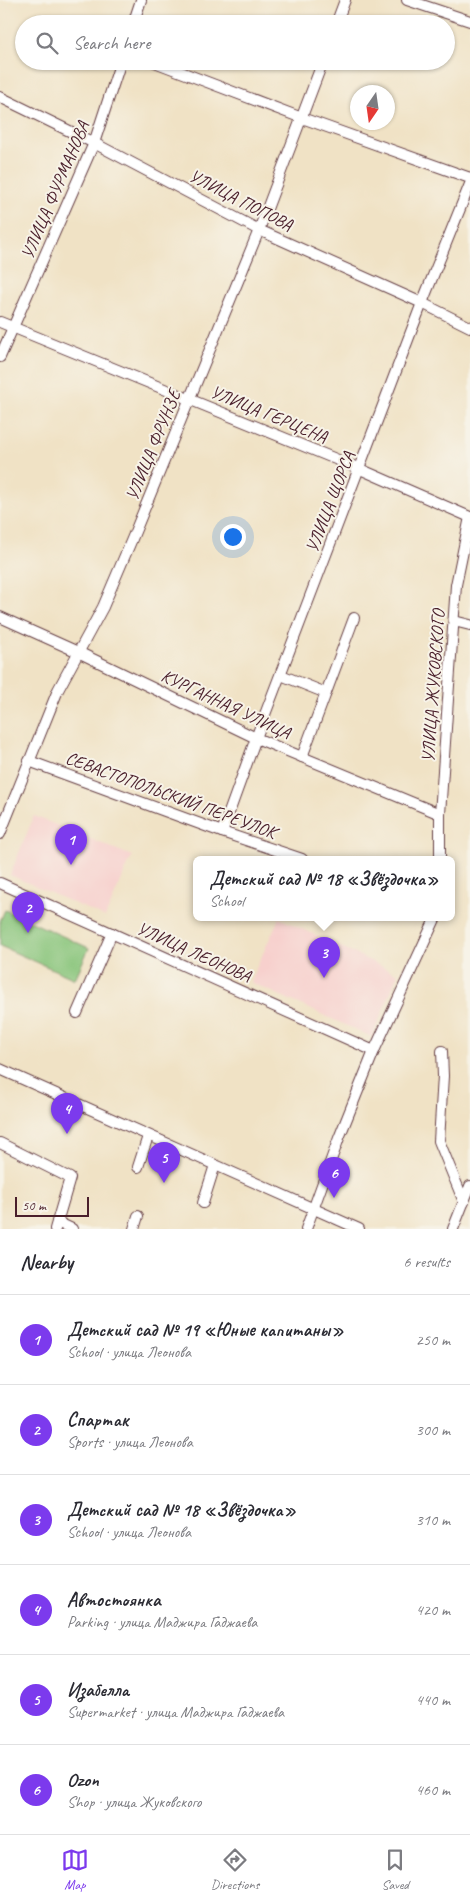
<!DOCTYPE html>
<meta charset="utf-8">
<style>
:root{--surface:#fff;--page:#f2f2f3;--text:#2b2b33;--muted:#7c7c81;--line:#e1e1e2;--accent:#7c3aed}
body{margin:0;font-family:Caveat,sans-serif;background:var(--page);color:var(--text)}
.compass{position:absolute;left:350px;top:85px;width:45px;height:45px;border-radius:50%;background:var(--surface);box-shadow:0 1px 4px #0004;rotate:193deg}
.scale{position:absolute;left:15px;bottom:12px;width:74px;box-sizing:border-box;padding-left:5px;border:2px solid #4a1f2b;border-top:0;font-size:14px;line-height:18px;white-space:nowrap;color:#4a1f2b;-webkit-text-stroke:4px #f7f3e8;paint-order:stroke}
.you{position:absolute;left:232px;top:536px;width:18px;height:18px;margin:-12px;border:4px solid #fff;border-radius:50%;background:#1a73e8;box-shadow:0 0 0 8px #1a73e833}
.badge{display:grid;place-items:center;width:32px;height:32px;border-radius:50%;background:var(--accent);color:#fff;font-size:16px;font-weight:700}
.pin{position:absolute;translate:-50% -41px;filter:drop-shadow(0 1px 2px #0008)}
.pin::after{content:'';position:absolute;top:26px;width:18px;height:15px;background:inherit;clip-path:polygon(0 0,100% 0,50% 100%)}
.popup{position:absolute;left:193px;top:856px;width:262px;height:65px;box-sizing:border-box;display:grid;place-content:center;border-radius:8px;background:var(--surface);filter:drop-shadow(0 1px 4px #0005);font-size:16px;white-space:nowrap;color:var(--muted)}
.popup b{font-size:19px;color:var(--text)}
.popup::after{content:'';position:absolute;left:50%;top:100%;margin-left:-10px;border:10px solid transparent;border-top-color:var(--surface)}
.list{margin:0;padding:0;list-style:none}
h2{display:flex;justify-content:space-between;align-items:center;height:65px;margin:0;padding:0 20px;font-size:21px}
h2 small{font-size:16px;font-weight:400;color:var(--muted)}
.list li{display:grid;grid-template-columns:32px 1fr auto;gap:15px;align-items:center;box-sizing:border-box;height:90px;padding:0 20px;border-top:1px solid var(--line)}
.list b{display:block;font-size:19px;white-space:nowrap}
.list p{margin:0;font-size:16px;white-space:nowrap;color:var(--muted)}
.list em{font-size:16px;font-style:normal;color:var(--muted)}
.icon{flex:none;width:28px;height:28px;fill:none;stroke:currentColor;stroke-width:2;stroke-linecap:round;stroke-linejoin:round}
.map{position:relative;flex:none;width:470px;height:1229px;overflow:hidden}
.search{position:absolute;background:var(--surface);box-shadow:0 1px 4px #0004;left:15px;right:15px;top:15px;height:55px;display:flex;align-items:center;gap:12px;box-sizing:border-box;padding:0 18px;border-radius:28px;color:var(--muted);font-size:19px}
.sheet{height:605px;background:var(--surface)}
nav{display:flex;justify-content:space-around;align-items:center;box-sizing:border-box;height:70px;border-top:1px solid var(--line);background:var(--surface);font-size:14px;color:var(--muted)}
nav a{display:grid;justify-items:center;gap:2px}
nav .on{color:var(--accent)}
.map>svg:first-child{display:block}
.built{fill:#f7d0cd}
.green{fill:#89c57b;stroke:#6a7253}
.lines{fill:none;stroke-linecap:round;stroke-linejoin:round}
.minor-casing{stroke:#633c42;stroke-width:12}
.minor{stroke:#fff;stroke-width:10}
.labels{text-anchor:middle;stroke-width:4;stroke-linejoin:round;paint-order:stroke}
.street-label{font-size:18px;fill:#4a1f2b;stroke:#f7f3e8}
</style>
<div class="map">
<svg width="470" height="1229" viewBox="0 0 470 1229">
<rect width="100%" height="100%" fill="#f7f3e8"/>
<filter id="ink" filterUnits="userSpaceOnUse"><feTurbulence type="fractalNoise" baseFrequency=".02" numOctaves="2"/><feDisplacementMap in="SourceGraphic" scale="10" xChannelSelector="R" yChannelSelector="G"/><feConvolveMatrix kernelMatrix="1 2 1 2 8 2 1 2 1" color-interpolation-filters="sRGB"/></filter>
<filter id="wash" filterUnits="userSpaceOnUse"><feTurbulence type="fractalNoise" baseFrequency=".0096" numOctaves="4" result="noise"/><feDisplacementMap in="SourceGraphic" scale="20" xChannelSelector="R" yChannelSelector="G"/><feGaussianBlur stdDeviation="1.12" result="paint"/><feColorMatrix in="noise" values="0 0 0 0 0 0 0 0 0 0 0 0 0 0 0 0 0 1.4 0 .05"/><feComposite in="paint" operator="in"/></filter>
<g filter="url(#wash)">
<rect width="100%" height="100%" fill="#f0e2c5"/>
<g class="built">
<path d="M 34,816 L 132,856 L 105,917 L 10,875 Z"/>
<path d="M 279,918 L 398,974 L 372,1037 L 250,982 Z"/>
</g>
<path class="green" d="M 5,910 L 89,948 L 75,979 L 0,946 L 0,921 Z"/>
</g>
<g filter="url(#ink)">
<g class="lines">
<defs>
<g id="minor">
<path d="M 407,0 L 470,21"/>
<path d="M 133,24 L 141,0"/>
<path d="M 336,24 L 345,0"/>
<path d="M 152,61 L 302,118 L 470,178"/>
<path d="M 0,97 L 94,143 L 259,230 L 422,303 L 470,327"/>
<path d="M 0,322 L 360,469 L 470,517"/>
<path d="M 0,357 L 94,143 L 121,61"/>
<path d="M 0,617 L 78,652 L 256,738 L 440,814"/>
<path d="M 454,621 L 470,625"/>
<path d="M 281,675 L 326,693"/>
<path d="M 302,757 L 354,618"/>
<path d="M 29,761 L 222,832 L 302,859"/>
<path d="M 222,832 L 256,738 L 422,303 L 470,184"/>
<path d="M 0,834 L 58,690 L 103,607 L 132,539 L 259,230 L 323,61"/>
<path d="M 440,859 L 440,814 L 456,585 L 470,517"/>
<path d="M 0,883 L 374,1051"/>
<path d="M 77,1013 L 112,933"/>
<path d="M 442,1051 L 443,1076 L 439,1141 L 464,1202"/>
<path d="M 0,1069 L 359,1229"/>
<path d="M 0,1143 L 70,1178 L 55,1229"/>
<path d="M 138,1167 L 148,1136"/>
<path d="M 203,1203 L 215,1165"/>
<path d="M 57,1222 L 72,1229"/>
<path d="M 134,1229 L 138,1216"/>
<path d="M 306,1229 L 339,1138 L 374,1051 L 436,917"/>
<path d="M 453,1229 L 470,1186"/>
</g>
</defs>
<use href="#minor" class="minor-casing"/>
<use href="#minor" class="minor"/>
</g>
</g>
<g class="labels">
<g class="street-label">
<text transform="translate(55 190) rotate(-67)" y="6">УЛИЦА ФУРМАНОВА</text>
<text transform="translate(241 200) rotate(27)" y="6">УЛИЦА ПОПОВА</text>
<text transform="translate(269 414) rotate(22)" y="6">УЛИЦА ГЕРЦЕНА</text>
<text transform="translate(153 445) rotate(-68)" y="6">УЛИЦА ФРУНЗЕ</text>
<text transform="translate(330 502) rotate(-69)" y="6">УЛИЦА ЩОРСА</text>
<text transform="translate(433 686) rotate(-86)" y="6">УЛИЦА ЖУКОВСКОГО</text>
<text transform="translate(226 704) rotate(25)" y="6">КУРГАННАЯ УЛИЦА</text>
<text transform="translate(171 795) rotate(20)" y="6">СЕВАСТОПОЛЬСКИЙ ПЕРЕУЛОК</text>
<text transform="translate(194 952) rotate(24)" y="6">УЛИЦА ЛЕОНОВА</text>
</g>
</g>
</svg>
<svg class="compass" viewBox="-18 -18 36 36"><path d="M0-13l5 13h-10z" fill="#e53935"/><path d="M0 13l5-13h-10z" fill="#7c7c81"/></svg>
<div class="scale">50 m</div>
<div class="you"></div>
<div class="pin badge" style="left:71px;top:865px">1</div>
<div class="pin badge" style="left:28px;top:933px">2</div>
<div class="pin badge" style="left:324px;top:978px">3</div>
<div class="popup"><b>Детский сад № 18 «Звёздочка»</b>School</div>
<div class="pin badge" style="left:67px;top:1134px">4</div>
<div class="pin badge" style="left:164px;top:1183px">5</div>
<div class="pin badge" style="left:334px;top:1198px">6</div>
<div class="search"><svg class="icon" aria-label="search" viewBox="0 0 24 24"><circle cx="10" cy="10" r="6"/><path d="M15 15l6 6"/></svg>Search here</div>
</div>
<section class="sheet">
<h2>Nearby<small>6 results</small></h2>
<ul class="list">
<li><span class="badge">1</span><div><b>Детский сад № 19 «Юные капитаны»</b><p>School · улица Леонова</p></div><em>250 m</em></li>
<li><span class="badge">2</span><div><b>Спартак</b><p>Sports · улица Леонова</p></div><em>300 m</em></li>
<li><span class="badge">3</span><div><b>Детский сад № 18 «Звёздочка»</b><p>School · улица Леонова</p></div><em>310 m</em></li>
<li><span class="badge">4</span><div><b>Автостоянка</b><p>Parking · улица Маджира Гаджаева</p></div><em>420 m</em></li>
<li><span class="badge">5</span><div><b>Изабелла</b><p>Supermarket · улица Маджира Гаджаева</p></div><em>440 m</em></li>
<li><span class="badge">6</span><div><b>Ozon</b><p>Shop · улица Жуковского</p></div><em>460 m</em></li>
</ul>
</section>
<nav>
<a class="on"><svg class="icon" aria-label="map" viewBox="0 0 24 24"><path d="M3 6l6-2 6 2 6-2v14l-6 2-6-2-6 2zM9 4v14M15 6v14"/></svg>Map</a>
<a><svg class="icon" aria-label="directions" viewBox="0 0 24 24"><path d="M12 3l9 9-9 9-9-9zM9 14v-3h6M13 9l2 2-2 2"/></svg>Directions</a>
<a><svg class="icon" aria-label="saved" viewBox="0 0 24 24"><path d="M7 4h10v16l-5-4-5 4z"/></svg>Saved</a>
</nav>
